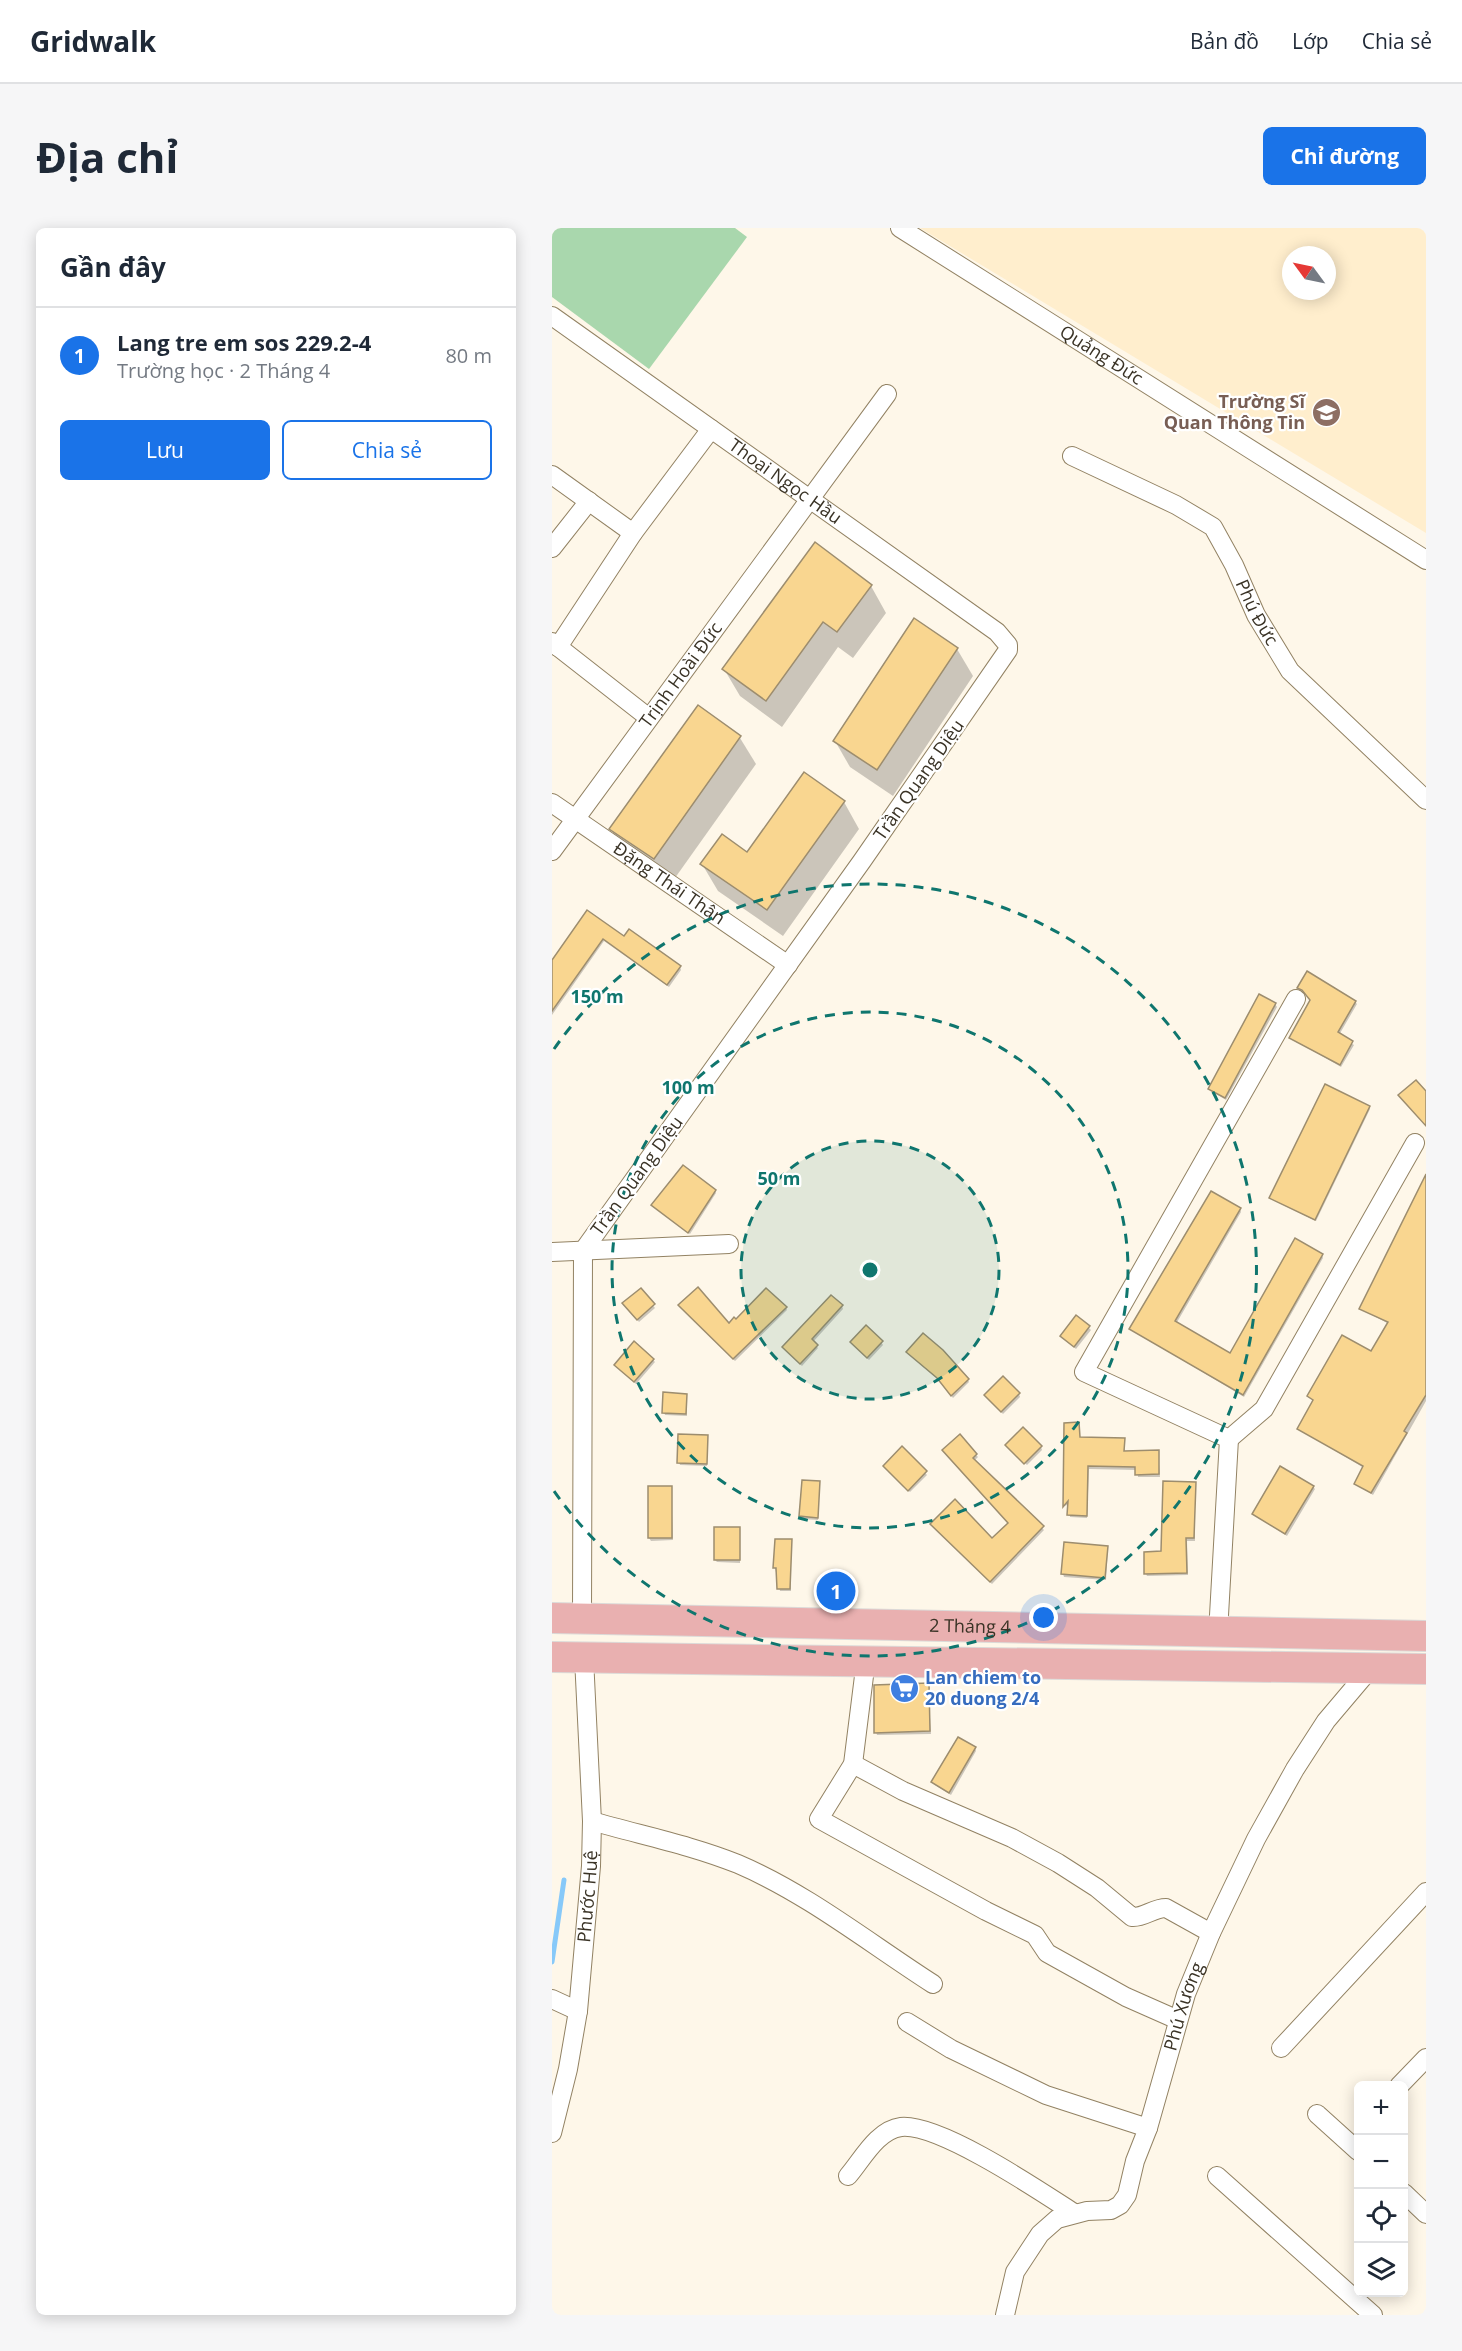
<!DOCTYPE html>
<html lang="vi">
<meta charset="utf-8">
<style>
:root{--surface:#fff;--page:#f6f6f7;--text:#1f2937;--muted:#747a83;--line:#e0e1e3;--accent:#1a73e8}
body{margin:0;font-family:"Open Sans",sans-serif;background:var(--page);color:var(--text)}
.controls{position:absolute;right:18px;bottom:18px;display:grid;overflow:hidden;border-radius:9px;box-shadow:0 3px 15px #0003}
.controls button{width:54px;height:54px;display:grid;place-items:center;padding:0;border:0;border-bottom:2px solid var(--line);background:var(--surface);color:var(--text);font:30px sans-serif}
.compass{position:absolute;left:730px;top:18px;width:54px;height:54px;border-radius:50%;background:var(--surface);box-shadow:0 3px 15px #0003;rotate:303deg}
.you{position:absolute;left:492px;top:1390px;width:21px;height:21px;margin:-15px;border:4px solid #fff;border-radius:50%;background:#1a73e8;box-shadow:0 0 0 9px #1a73e833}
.badge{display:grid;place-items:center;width:39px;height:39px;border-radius:50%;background:var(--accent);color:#fff;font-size:20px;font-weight:700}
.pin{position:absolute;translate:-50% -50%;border:3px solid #fff;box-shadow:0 2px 6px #0006}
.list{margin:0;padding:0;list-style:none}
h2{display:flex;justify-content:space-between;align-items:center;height:78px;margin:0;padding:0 24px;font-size:26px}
h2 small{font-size:20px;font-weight:400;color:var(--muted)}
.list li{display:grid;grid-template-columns:39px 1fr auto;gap:18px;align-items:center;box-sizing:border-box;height:96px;padding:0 24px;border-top:2px solid var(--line)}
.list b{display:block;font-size:22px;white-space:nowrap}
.list p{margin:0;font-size:20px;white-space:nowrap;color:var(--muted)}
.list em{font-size:20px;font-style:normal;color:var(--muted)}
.actions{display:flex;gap:12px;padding:18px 24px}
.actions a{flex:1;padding:14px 0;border:2px solid var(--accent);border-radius:9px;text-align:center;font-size:21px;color:var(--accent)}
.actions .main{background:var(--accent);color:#fff}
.icon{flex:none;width:33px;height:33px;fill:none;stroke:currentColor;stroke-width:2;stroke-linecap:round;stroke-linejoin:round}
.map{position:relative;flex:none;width:874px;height:2087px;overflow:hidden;border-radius:9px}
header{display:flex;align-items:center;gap:36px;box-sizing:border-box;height:84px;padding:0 30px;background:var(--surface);border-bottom:2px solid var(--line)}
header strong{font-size:28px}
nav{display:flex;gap:33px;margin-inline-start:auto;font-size:21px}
.intro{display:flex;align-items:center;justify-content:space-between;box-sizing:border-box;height:144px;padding:0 36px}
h1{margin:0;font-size:42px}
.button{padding:15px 27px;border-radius:9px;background:var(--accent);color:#fff;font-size:21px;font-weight:700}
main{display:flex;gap:36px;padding:0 36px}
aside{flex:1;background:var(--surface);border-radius:9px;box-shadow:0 3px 15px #0003}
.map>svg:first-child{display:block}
.built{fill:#ffeecd;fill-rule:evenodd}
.green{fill:#a9d7ad}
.shadow{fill:#0003}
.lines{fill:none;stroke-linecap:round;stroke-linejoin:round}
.stream{stroke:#87c9f9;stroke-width:5}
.building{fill:#f9d690;stroke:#9d8d6e;stroke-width:1.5}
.minor-casing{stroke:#928263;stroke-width:20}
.primary-casing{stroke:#dcdad8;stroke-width:32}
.minor{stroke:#fff;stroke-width:18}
.primary{stroke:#e9b0b0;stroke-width:30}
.ring{fill:none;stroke:#0f766e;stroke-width:3;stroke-dasharray:10 8}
.labels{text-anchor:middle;stroke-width:4.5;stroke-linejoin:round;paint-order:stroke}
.street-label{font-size:18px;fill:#3a3326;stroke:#fff}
.education-label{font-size:18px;font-weight:bold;fill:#785e54;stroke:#fff;text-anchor:end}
.shop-label{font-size:18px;font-weight:bold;fill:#366cbe;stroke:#fff;text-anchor:start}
.centre{fill:#0f766e;stroke:#fff;stroke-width:3}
.ring-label{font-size:18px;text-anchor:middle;font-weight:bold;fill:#0f766e;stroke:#fff;stroke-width:4.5;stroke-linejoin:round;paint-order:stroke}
</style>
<header>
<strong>Gridwalk</strong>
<nav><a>Bản đồ</a><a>Lớp</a><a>Chia sẻ</a></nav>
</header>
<div class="intro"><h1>Địa chỉ</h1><a class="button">Chỉ đường</a></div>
<main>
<aside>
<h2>Gần đây<small></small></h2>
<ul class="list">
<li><span class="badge">1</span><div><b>Lang tre em sos 229.2-4</b><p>Trường học · 2 Tháng 4</p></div><em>80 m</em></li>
</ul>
<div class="actions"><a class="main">Lưu</a><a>Chia sẻ</a></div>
</aside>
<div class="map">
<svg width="874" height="2087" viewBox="0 0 874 2087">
<rect width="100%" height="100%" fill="#fef7e9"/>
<path class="built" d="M 368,0 L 874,0 L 874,305 ZM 739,27 L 775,27 L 775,63 L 739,63 Z"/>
<path class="green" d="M 0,0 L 183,0 L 195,9 L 97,141 L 0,69 Z"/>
<g class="shadow">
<path d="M 319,358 L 334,385 L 301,430 L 286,419 L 230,499 L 188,468 L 172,441 Z"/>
<path d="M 362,393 L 405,421 L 421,448 L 341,568 L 298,539 L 283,513 Z"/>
<path d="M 146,479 L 188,510 L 204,536 L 118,657 L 75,628 L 59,601 Z"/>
<path d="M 292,574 L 307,601 L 231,708 L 166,663 L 150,636 L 195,626 Z"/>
<path d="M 35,684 L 72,710 L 128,739 L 129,742 L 117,759 L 52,713 L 0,787 L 0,734 Z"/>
<path d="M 747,760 L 803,774 L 805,776 L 787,807 L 802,817 L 789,839 L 739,810 L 759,772 Z"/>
<path d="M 723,776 L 725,779 L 674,872 L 659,863 L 657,860 Z"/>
<path d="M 817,879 L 818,881 L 764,993 L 721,972 L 719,970 Z"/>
<path d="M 874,950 L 874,1173 L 821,1267 L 804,1256 L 812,1240 L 747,1201 L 762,1173 L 757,1168 L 820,1125 L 837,1096 L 809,1081 Z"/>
<path d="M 163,963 L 164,965 L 138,1006 L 101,977 Z"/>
<path d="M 688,981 L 689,984 L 624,1096 L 679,1127 L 770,1027 L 771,1030 L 692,1169 L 579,1101 Z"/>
<path d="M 88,1062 L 103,1080 L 87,1094 L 74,1078 Z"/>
<path d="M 290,1078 L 291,1081 L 261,1114 L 266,1120 L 250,1138 L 233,1122 Z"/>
<path d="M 129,1080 L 177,1097 L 234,1080 L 235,1082 L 183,1133 Z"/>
<path d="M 525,1089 L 539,1102 L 524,1121 L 509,1108 Z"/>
<path d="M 329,1114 L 331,1117 L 317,1132 L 301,1117 Z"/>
<path d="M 356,1125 L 416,1152 L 417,1154 L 401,1170 L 388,1153 Z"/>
<path d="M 101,1132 L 103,1134 L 84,1156 L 64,1137 Z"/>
<path d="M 467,1166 L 468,1169 L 451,1186 L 436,1170 Z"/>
<path d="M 134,1167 L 135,1188 L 113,1187 L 112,1184 Z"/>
<path d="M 514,1196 L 526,1196 L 528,1210 L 572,1211 L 573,1224 L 606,1223 L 608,1249 L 586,1249 L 585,1242 L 537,1241 L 535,1290 L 518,1289 L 518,1276 L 512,1278 Z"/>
<path d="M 155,1209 L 155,1238 L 128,1237 L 127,1234 Z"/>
<path d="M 489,1219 L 490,1222 L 475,1237 L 457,1220 Z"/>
<path d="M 350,1220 L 375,1247 L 358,1264 L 334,1241 Z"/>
<path d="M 392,1222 L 424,1227 L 426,1229 L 422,1233 L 492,1302 L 440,1356 L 382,1299 L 440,1312 L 457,1296 Z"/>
<path d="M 267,1255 L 266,1292 L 250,1291 L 249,1288 Z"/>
<path d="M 643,1255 L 643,1313 L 635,1313 L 636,1347 L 595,1348 L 594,1346 L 611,1325 Z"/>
<path d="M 119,1259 L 121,1312 L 99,1313 L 97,1310 Z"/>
<path d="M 761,1259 L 763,1261 L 735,1308 L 701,1286 Z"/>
<path d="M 188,1300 L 188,1335 L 165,1334 L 163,1332 Z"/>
<path d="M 239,1313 L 239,1363 L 228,1363 L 223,1340 Z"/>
<path d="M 556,1319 L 554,1352 L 512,1349 L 511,1346 Z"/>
<path d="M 376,1456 L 379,1506 L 325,1507 L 324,1504 Z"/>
<path d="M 423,1520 L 424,1523 L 399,1567 L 383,1557 L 381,1554 Z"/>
</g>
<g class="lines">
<path class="stream" d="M 0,1734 L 12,1652"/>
</g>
<g class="building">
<path d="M 263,314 L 320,357 L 285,404 L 271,394 L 214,473 L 170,441 Z"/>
<path d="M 362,390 L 406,420 L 325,542 L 281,513 Z"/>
<path d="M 146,477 L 189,508 L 102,631 L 57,601 Z"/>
<path d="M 252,544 L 293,573 L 215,682 L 148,636 L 170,606 L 195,624 Z"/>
<path d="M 35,682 L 72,708 L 77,701 L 129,738 L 115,757 L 51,711 L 0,783 L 0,732 Z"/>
<path d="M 755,743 L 804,773 L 786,804 L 801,813 L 788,837 L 737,810 L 758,772 L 750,762 L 745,760 Z"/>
<path d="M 707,766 L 724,775 L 673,870 L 656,861 Z"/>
<path d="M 864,852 L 874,863 L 874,898 L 846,867 Z"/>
<path d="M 773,856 L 818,878 L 763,992 L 717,970 Z"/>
<path d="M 131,937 L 164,962 L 136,1005 L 99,977 Z"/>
<path d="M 874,946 L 874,1167 L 852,1203 L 855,1205 L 819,1265 L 802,1256 L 811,1238 L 745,1201 L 761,1172 L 755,1168 L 790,1107 L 819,1123 L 836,1094 L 807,1081 Z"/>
<path d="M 659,963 L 689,980 L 623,1093 L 678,1125 L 743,1010 L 771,1026 L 691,1167 L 577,1101 Z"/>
<path d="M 146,1059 L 177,1095 L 182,1089 L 184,1091 L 214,1060 L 235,1079 L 181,1131 L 126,1077 Z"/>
<path d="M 89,1060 L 103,1076 L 85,1092 L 70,1075 Z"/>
<path d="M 279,1067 L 291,1077 L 260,1111 L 266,1117 L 248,1136 L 230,1119 Z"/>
<path d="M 524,1087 L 538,1098 L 522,1119 L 508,1108 Z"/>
<path d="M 314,1097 L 331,1113 L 315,1130 L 298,1114 Z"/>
<path d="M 371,1105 L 391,1122 L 417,1151 L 399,1168 L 385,1150 L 354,1124 Z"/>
<path d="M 82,1113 L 102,1131 L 82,1154 L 62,1137 Z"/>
<path d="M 451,1148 L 468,1165 L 449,1184 L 432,1167 Z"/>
<path d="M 111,1164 L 135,1166 L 134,1186 L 110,1185 Z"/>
<path d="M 527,1194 L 528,1209 L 573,1210 L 572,1223 L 607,1222 L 607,1246 L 583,1247 L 583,1239 L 536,1238 L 535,1288 L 515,1287 L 516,1273 L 511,1279 L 512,1195 Z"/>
<path d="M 471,1199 L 490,1218 L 472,1236 L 453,1217 Z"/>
<path d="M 126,1206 L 156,1207 L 155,1236 L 125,1235 Z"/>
<path d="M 408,1206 L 425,1226 L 421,1230 L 492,1298 L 438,1354 L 378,1296 L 403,1271 L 440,1310 L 456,1295 L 390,1222 Z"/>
<path d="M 350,1218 L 375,1243 L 356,1263 L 331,1238 Z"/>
<path d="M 728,1238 L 762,1258 L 733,1306 L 700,1286 Z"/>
<path d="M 250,1252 L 268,1253 L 266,1290 L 247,1288 Z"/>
<path d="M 611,1253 L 644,1254 L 642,1310 L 634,1310 L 635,1345 L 592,1346 L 592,1324 L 609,1323 Z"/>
<rect x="96" y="1258" width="24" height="52"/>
<rect x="162" y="1299" width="26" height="33"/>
<path d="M 223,1311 L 240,1311 L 238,1361 L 225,1361 L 224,1340 L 221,1340 Z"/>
<path d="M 512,1314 L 556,1318 L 553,1350 L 509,1346 Z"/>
<path d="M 377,1455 L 378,1503 L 322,1505 L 322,1457 Z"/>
<path d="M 406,1509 L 424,1519 L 397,1565 L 379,1554 Z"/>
</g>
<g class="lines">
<defs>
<g id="minor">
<path id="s1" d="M 348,0 L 874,332"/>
<path id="s2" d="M 0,88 L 445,404 L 456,417 L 456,422 L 310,633 L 31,1023 L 30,1390"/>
<path id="s3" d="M 520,228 L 624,277 L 661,299 L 682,337 L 704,387 L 738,443 L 874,572"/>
<path d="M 0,247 L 81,305"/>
<path d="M 0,320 L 37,273"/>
<path d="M 0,414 L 97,490"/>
<path d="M 6,419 L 81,305 L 159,201"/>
<path id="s4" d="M 0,575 L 236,737"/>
<path id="s5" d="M 0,623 L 335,166"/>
<path d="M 0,1024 L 177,1016"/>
<path d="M 677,1211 L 712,1181 L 863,915"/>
<path d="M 666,1405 L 677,1211 L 532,1144 L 744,771"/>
<path d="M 314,1432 L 301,1536 L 267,1591 L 434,1683 L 483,1707 L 495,1725 L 574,1769 L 626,1792"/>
<path d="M 301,1536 L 351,1563 L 460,1610 L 506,1635 L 545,1660 L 580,1689 C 592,1690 601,1680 614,1680 L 659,1705"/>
<path d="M 40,1593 C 88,1607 139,1617 186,1636 C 256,1666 317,1715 381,1756"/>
<path d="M 0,1771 L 26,1783"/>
<path d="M 355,1794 L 399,1821 L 494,1867 L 596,1900"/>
<path d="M 729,1820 L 874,1664"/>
<path d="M 847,1858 L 874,1830"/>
<path d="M 765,1886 L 806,1923"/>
<path id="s6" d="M 0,1905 L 16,1841 L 26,1783 L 39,1638 L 40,1593 L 32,1430"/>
<path d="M 296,1948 C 310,1932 325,1902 349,1899 C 387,1895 488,1963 522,1985"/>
<path d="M 665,1948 L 821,2087"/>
<path d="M 852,1965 L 874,1986"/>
<path id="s7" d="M 453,2087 L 463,2044 L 488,2006 L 505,1991 L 535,1983 L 559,1982 L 568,1977 L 575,1967 L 583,1933 L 596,1900 L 634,1766 L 659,1705 L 704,1611 L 743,1541 L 774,1493 L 818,1441"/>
</g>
<g id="primary">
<path id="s8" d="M 0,1390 L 874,1408"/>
<path d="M 0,1429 L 874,1441"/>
</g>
</defs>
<use href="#minor" class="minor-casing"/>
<use href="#primary" class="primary-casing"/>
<use href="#minor" class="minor"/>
<use href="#primary" class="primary"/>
</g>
<circle cx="318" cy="1042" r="129" fill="#0f766e" fill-opacity=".12"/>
<g class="ring">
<circle cx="318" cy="1042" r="129"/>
<circle cx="318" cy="1042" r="258"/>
<path d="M2 821A386 386 0 1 1 2 1263"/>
</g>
<defs>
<symbol id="university-disc" viewBox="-11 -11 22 22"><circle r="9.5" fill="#8d6e63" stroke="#fff"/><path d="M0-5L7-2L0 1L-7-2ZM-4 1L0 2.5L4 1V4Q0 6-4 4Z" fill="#fff"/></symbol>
<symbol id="supermarket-disc" viewBox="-11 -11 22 22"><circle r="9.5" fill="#3f7fe0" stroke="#fff"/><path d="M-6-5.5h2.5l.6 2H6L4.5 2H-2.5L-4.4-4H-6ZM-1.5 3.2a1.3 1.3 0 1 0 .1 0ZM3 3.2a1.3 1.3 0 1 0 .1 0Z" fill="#fff"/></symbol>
</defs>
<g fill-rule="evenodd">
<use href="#university-disc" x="758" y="168" width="33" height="33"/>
<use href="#supermarket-disc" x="336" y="1444" width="33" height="33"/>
</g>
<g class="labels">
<g class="street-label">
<text dy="6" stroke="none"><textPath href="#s1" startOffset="238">Quảng Đức</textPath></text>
<text dy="6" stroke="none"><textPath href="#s2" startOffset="286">Thoại Ngọc Hầu</textPath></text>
<text dy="6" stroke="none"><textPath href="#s3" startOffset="254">Phú Đức</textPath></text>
<text dy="6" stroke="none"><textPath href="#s5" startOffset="218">Trịnh Hoài Đức</textPath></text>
<text transform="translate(367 552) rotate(-55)" y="6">Trần Quang Diệu</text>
<text dy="6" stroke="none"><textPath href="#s4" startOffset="142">Đặng Thái Thân</textPath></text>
<text transform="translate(85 948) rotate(-54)" y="6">Trần Quang Diệu</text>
<text dy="6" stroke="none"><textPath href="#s8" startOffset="418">2 Tháng 4</textPath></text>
<text dy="6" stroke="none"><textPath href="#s6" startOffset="240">Phước Huệ</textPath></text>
<text dy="6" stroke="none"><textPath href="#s7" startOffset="387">Phú Xương</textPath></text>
</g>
<g class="education-label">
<text x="753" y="180">Trường Sĩ<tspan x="753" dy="21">Quan Thông Tin</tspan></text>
</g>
<g class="shop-label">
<text x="373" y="1456">Lan chiem to<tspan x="373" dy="21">20 duong 2/4</tspan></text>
</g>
</g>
<circle cx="318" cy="1042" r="9" class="centre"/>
<g class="ring-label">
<text x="45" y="775">150 m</text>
<text x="136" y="866">100 m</text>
<text x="227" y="957">50 m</text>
</g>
</svg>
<div class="controls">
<button>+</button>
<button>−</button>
<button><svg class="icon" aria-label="locate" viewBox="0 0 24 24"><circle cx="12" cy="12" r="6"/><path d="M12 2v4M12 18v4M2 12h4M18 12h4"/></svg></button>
<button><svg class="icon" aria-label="layers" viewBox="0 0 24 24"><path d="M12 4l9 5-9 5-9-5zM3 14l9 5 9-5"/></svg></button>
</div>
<svg class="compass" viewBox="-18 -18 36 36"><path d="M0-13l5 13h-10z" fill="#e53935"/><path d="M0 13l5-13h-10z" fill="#747a83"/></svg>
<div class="you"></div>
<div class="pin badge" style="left:284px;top:1363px">1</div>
</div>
</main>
